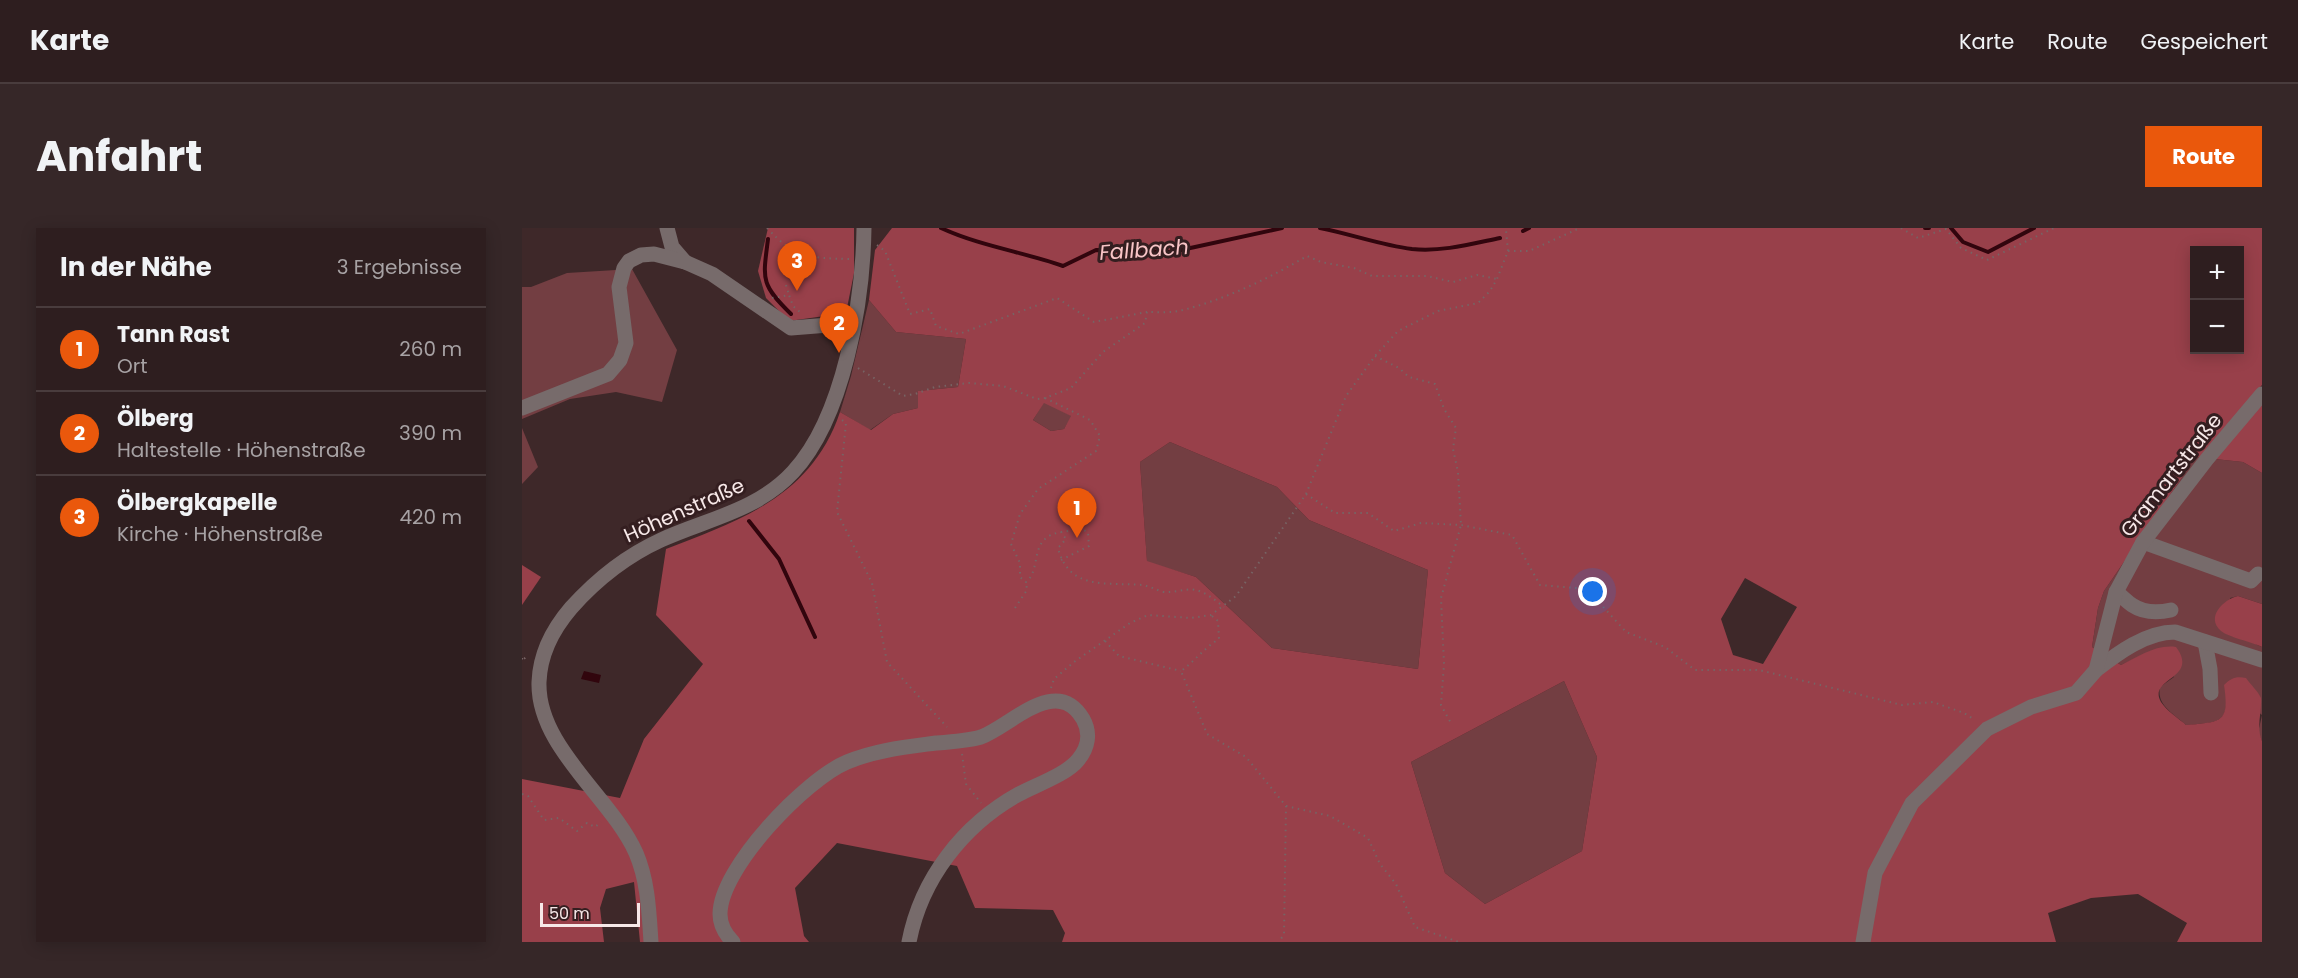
<!DOCTYPE html>
<html lang="de">
<meta charset="utf-8">
<style>
:root{--surface:#2e1e1f;--page:#362728;--text:#f1f3f6;--muted:#a7a2a4;--line:#493c3d;--accent:#ea580c}
body{margin:0;font-family:Poppins,sans-serif;background:var(--page);color:var(--text)}
.controls{position:absolute;right:18px;top:18px;display:grid;overflow:hidden;border-radius:0px;box-shadow:0 3px 15px #0003}
.controls button{width:54px;height:54px;display:grid;place-items:center;padding:0;border:0;border-bottom:2px solid var(--line);background:var(--surface);color:var(--text);font:30px sans-serif}
.scale{position:absolute;left:18px;bottom:15px;width:100px;box-sizing:border-box;padding-left:6px;border:3px solid #f7e8e8;border-top:0;font-size:16px;line-height:21px;white-space:nowrap;color:#f7e8e8;-webkit-text-stroke:4px #341e20;paint-order:stroke}
.you{position:absolute;left:1071px;top:364px;width:21px;height:21px;margin:-15px;border:4px solid #fff;border-radius:50%;background:#1a73e8;box-shadow:0 0 0 9px #1a73e833}
.badge{display:grid;place-items:center;width:39px;height:39px;border-radius:50%;background:var(--accent);color:#fff;font-size:20px;font-weight:700}
.pin{position:absolute;translate:-50% -50px;filter:drop-shadow(0 2px 3px #0008)}
.pin::after{content:'';position:absolute;top:32px;width:21px;height:18px;background:inherit;clip-path:polygon(0 0,100% 0,50% 100%)}
.list{margin:0;padding:0;list-style:none}
h2{display:flex;justify-content:space-between;align-items:center;height:78px;margin:0;padding:0 24px;font-size:26px}
h2 small{font-size:20px;font-weight:400;color:var(--muted)}
.list li{display:grid;grid-template-columns:39px 1fr auto;gap:18px;align-items:center;box-sizing:border-box;height:84px;padding:0 24px;border-top:2px solid var(--line)}
.list b{display:block;font-size:22px;white-space:nowrap}
.list p{margin:0;font-size:20px;white-space:nowrap;color:var(--muted)}
.list em{font-size:20px;font-style:normal;color:var(--muted)}
.map{position:relative;flex:none;width:1740px;height:714px;overflow:hidden;border-radius:0px}
header{display:flex;align-items:center;gap:36px;box-sizing:border-box;height:84px;padding:0 30px;background:var(--surface);border-bottom:2px solid var(--line)}
header strong{font-size:28px}
nav{display:flex;gap:33px;margin-inline-start:auto;font-size:21px}
.intro{display:flex;align-items:center;justify-content:space-between;box-sizing:border-box;height:144px;padding:0 36px}
h1{margin:0;font-size:42px}
.button{padding:15px 27px;border-radius:0px;background:var(--accent);color:#fff;font-size:21px;font-weight:700}
main{display:flex;gap:36px;padding:0 36px}
aside{flex:1;background:var(--surface);border-radius:0px;box-shadow:0 3px 15px #0003}
.map>svg:first-child{display:block}
.green{fill:#733e42}
.forest{fill:#98404a;fill-rule:evenodd}
.water{fill:#31050d}
.lines{fill:none;stroke-linecap:round;stroke-linejoin:round}
.stream{stroke:#31050d;stroke-width:4}
.path{stroke:#776364;stroke-width:2;stroke-dasharray:1.5 4.5;stroke-linecap:butt}
.minor{stroke:#776b6b;stroke-width:15}
.labels{text-anchor:middle;stroke-width:6;stroke-linejoin:round;paint-order:stroke}
.street-label{font-size:20px;fill:#f7e8e8;stroke:#341e20}
.water-label{font-size:21px;font-style:italic;fill:#f9c5c7;stroke:#341e20}
</style>
<header>
<strong>Karte</strong>
<nav><a>Karte</a><a>Route</a><a>Gespeichert</a></nav>
</header>
<div class="intro"><h1>Anfahrt</h1><a class="button">Route</a></div>
<main>
<aside>
<h2>In der Nähe<small>3 Ergebnisse</small></h2>
<ul class="list">
<li><span class="badge">1</span><div><b>Tann Rast</b><p>Ort</p></div><em>260 m</em></li>
<li><span class="badge">2</span><div><b>Ölberg</b><p>Haltestelle · Höhenstraße</p></div><em>390 m</em></li>
<li><span class="badge">3</span><div><b>Ölbergkapelle</b><p>Kirche · Höhenstraße</p></div><em>420 m</em></li>
</ul>
</aside>
<div class="map">
<svg width="1740" height="714" viewBox="0 0 1740 714">
<rect width="100%" height="100%" fill="#3e2829"/>
<g class="green">
<path d="M 110,41 L 155,122 L 140,174 L 94,164 L 48,171 L 0,191 L 0,59 L 9,59 L 45,45 Z"/>
<path d="M 347,72 L 374,104 L 444,111 L 436,159 L 397,163 L 396,180 L 371,186 L 348,202 L 318,184 L 329,148 Z"/>
<path d="M 522,174 L 550,188 L 542,201 L 529,203 L 511,192 Z"/>
<path d="M 0,200 L 16,239 L 0,256 Z"/>
<path d="M 648,214 L 755,259 L 787,292 L 906,342 L 896,441 L 750,420 L 674,349 L 625,334 L 618,234 Z"/>
<path d="M 1674,229 L 1721,234 L 1740,245 L 1740,376 L 1716,368 L 1708,370 L 1725,412 L 1740,419 L 1740,513 L 1736,505 L 1740,487 L 1703,457 C 1708,496 1698,494 1664,497 C 1652,486 1634,477 1638,459 L 1652,449 L 1629,423 L 1599,437 L 1570,419 L 1576,380 L 1582,363 Z"/>
<path d="M 1042,453 L 1075,529 L 1060,623 L 963,676 L 923,645 L 889,534 Z"/>
</g>
<g class="forest">
<path d="M 246,0 L 332,0 L 332,45 L 324,85 L 267,93 L 244,70 L 236,43 Z"/>
<path d="M 370,0 L 1740,0 L 1740,157 L 1730,169 L 1740,172 L 1740,245 L 1721,234 L 1674,229 L 1582,363 L 1576,380 L 1570,419 L 1599,437 C 1616,429 1634,416 1654,419 C 1678,451 1625,450 1639,474 C 1645,483 1656,490 1664,497 C 1698,494 1708,496 1702,457 C 1709,450 1714,448 1724,450 C 1728,456 1736,463 1739,470 C 1740,484 1734,499 1740,513 L 1740,714 L 1655,714 L 1665,695 L 1616,666 L 1569,670 L 1526,685 L 1534,714 L 540,714 L 543,705 L 531,682 L 453,680 L 435,638 L 315,615 L 273,660 L 282,708 L 287,714 L 118,714 L 112,654 L 84,661 L 78,680 L 82,714 L 0,714 L 0,551 L 98,570 L 122,511 L 181,436 L 134,387 L 144,321 C 219,292 290,268 318,184 L 349,202 L 371,186 L 396,180 L 396,163 L 436,159 L 444,111 L 374,104 L 347,72 L 353,22 ZM 1672,22 L 1718,22 L 1718,122 L 1672,122 ZM 522,175 L 549,188 L 542,201 L 529,203 L 511,192 ZM 648,214 L 755,259 L 787,292 L 906,342 L 896,441 L 750,420 L 674,349 L 625,333 L 618,234 ZM 1223,350 L 1275,379 L 1241,436 L 1211,427 L 1199,391 ZM 1042,453 L 1075,529 L 1060,623 L 963,676 L 923,645 L 889,534 Z"/>
<path d="M 0,337 L 19,349 L 0,377 Z"/>
<path d="M 1716,368 L 1740,376 L 1740,419 C 1730,414 1706,409 1699,403 C 1683,389 1702,371 1716,368 Z"/>
</g>
<path class="water" d="M 62,443 L 79,447 L 77,455 L 59,451 Z"/>
<g class="lines">
<g class="stream">
<path d="M 419,0 C 458,18 501,24 541,38 L 574,22 L 650,24 L 760,0"/>
<path d="M 798,0 C 829,6 859,17 890,21 C 920,24 949,16 978,10"/>
<path d="M 1403,0 L 1407,0"/>
<path d="M 1429,0 L 1441,14 L 1466,24 L 1512,0"/>
<path d="M 1001,3 L 1007,0"/>
<path d="M 246,11 C 241,51 238,56 269,86"/>
<path d="M 227,293 L 257,331 L 293,409"/>
</g>
<g class="path">
<path d="M 245,0 C 273,30 287,30 327,31"/>
<path d="M 1379,0 L 1396,10 L 1424,1 L 1439,20 L 1465,32 L 1532,0"/>
<path d="M 355,17 L 363,23 L 388,86 L 408,81 L 414,98 L 437,106 L 535,70 L 572,94 L 625,84"/>
<path d="M 986,23 L 1007,23 L 1058,0"/>
<path d="M 264,57 L 267,67"/>
<path d="M 250,70 L 267,67 L 271,78 L 279,85"/>
<path d="M 853,128 L 877,140 L 887,149 L 913,156 L 922,181 L 934,200 L 931,221 L 936,244 L 939,297 L 919,370 L 922,436 L 919,477 L 930,497"/>
<path d="M 336,140 L 381,168 L 393,166 L 413,159 L 447,155 L 481,158 L 515,171 L 523,170 L 549,160 L 581,124 L 623,95 L 625,84 C 635,84 647,85 657,83 C 702,72 746,51 785,28 L 799,34 L 832,40 L 850,48 L 905,48 L 931,54 L 955,47 L 975,51"/>
<path d="M 523,170 L 568,192 L 578,208 L 574,223 L 516,261 L 498,286 L 489,316 L 498,335 L 498,349 L 504,354 C 521,340 505,310 539,304 L 544,311 L 536,320 C 547,363 585,354 620,357 C 628,358 634,362 642,364 C 652,365 664,360 674,362 C 685,365 693,372 702,379"/>
<path d="M 320,192 L 324,195 L 315,284 L 350,355 L 365,434 L 425,499"/>
<path d="M 784,266 L 813,285 L 846,285 L 872,303 L 899,295 L 939,297 L 990,307 L 1018,357 L 1065,361 L 1104,404 L 1143,419 L 1173,442 L 1237,442 L 1380,477 L 1411,474 L 1442,485 L 1453,492"/>
<path d="M 539,332 L 567,318 L 566,304 L 559,301 L 539,304"/>
<path d="M 493,380 L 505,362 L 504,354"/>
<path d="M 690,388 L 696,393 L 697,411 C 682,420 673,433 659,443 L 685,506 L 724,529 L 764,578 L 762,706 L 757,714"/>
<path d="M 583,413 L 597,428 L 659,443"/>
<path d="M 0,430 L 0,433 L 6,427"/>
<path d="M 529,460 L 532,451 L 552,434 L 608,395 L 626,387 L 669,390 L 689,387 L 714,368 L 784,266 L 824,168 L 853,128 L 876,103 L 916,83 L 956,75 L 968,63 L 975,51 L 986,23 L 984,2 L 982,0"/>
<path d="M 440,526 L 444,556 L 459,575"/>
<path d="M 0,566 L 6,568 L 22,592 L 37,590 L 55,603 L 65,595 L 73,599 L 79,594"/>
<path d="M 764,578 L 808,588 L 846,610 L 858,636 L 874,656 L 893,699 L 937,714"/>
</g>
<g class="minor">
<path d="M 145,0 L 150,19 L 163,34"/>
<path d="M 0,180 L 86,146 L 98,132 L 104,115 L 97,59 L 102,40 L 107,33 L 119,27 L 132,26 L 163,34 L 190,46 L 269,100 L 332,95"/>
<path d="M 1621,314 L 1729,353 L 1736,346"/>
<path d="M 1594,364 C 1600,368 1604,373 1610,377 C 1622,385 1636,385 1649,382"/>
<path d="M 1683,414 L 1688,441 L 1689,465"/>
<path d="M 1574,442 C 1596,425 1624,404 1653,404 L 1740,432"/>
<path d="M 129,714 C 127,684 126,653 114,625 C 89,569 15,519 17,454 C 18,425 31,401 49,380 C 74,352 104,328 139,312 C 185,291 235,283 271,244 C 322,189 341,73 342,0"/>
<path d="M 211,714 C 203,706 198,698 198,686 C 198,640 284,551 325,534 C 354,522 384,519 414,515 C 429,514 445,513 459,509 C 489,498 534,446 561,491 C 569,505 566,520 556,532 C 545,546 514,557 497,566 C 441,597 399,651 387,714"/>
<path d="M 1341,714 L 1353,645 L 1390,575 L 1465,501 L 1509,479 L 1554,465 L 1574,442 L 1594,364 L 1621,314 L 1685,231 L 1740,166"/>
</g>
</g>
<g class="labels">
<g class="street-label">
<text transform="translate(1649 247) rotate(-52)" y="7">Gramartstraße</text>
<text transform="translate(162 282) rotate(-24)" y="7">Höhenstraße</text>
</g>
<g class="water-label">
<text transform="translate(622 22) rotate(-4)" y="7">Fallbach</text>
</g>
</g>
</svg>
<div class="controls">
<button>+</button>
<button>−</button>
</div>
<div class="scale">50 m</div>
<div class="you"></div>
<div class="pin badge" style="left:555px;top:310px">1</div>
<div class="pin badge" style="left:317px;top:125px">2</div>
<div class="pin badge" style="left:275px;top:63px">3</div>
</div>
</main>
